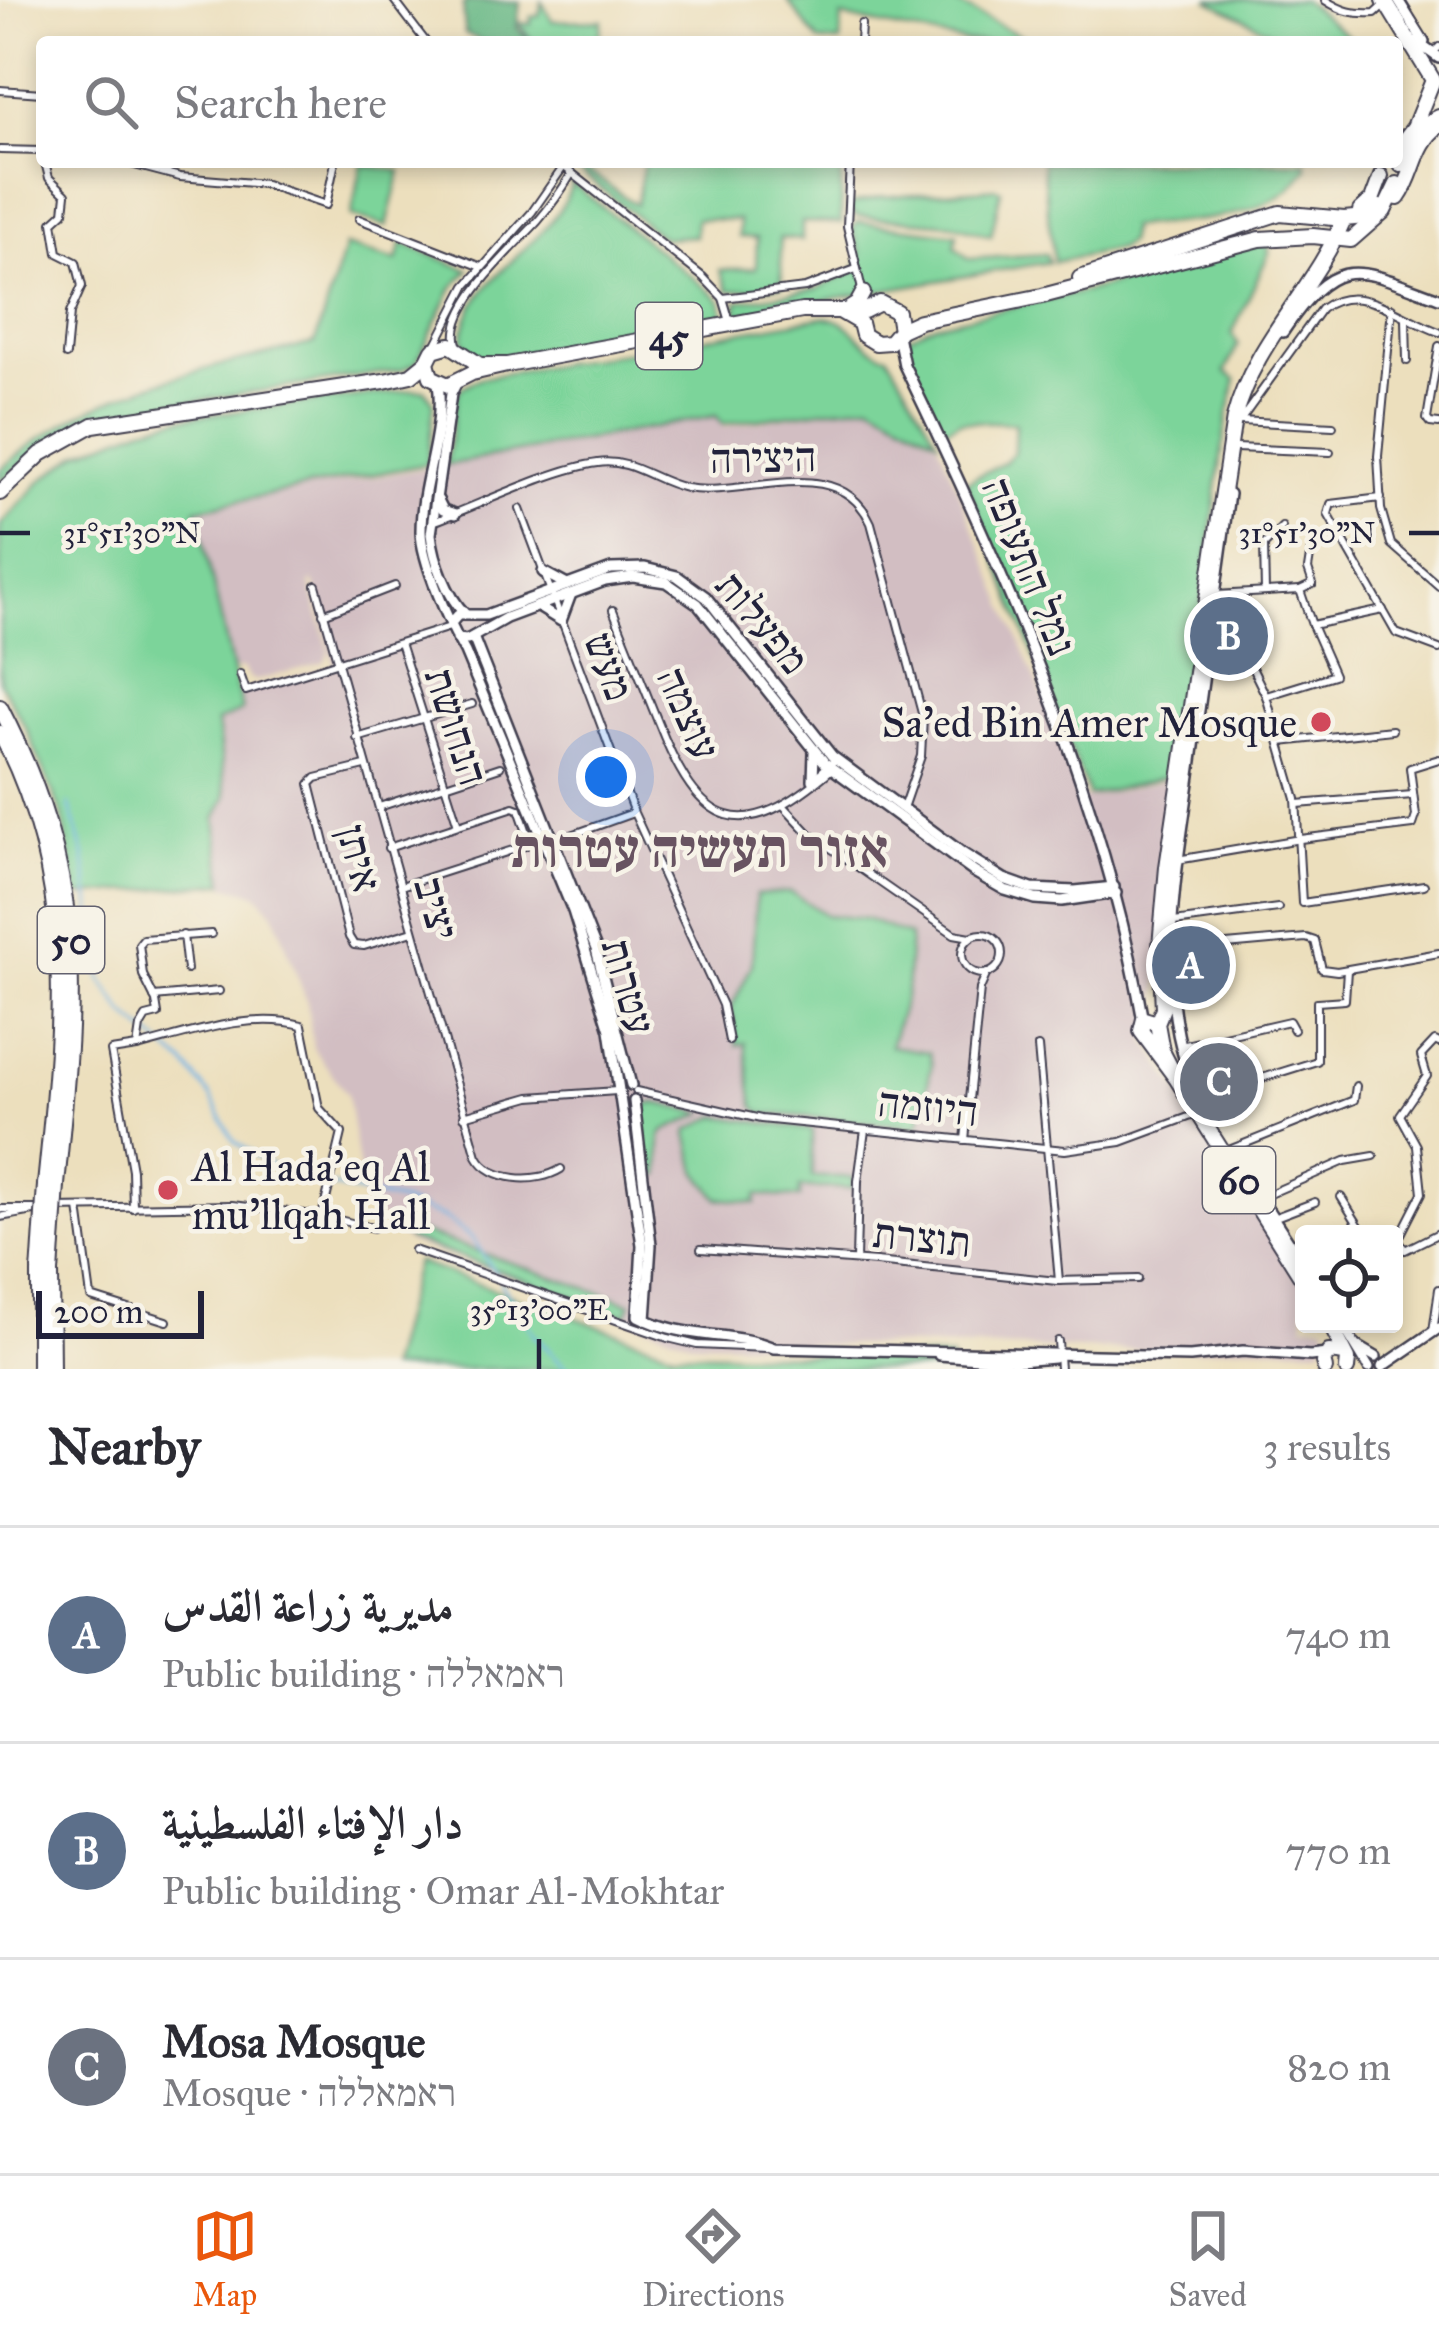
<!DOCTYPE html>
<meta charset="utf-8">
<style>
:root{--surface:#fff;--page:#f2f2f3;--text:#2b2b33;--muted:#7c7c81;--line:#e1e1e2;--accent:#ea580c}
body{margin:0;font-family:"IM FELL Great Primer",Amiri,"Frank Ruhl Libre",serif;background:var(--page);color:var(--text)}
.controls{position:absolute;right:36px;bottom:36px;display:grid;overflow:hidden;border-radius:12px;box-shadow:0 6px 18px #0003}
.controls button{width:108px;height:108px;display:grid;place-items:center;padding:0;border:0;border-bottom:3px solid var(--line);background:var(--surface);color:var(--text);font:60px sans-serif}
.scale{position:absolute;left:36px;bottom:30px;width:168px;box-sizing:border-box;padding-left:12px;border:6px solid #22223b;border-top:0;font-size:33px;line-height:42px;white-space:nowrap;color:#22223b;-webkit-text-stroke:9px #f7f3e8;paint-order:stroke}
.you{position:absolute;left:606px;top:777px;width:42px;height:42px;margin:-30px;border:9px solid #fff;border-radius:50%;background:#1a73e8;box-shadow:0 0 0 18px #1a73e833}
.badge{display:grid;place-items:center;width:78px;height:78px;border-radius:50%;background:var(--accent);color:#fff;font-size:39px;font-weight:700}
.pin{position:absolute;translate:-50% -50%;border:6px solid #fff;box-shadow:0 3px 12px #0006}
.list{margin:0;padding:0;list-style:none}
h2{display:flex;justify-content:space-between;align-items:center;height:156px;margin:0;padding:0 48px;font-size:51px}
h2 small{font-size:39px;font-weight:400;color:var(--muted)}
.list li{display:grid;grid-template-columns:78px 1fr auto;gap:36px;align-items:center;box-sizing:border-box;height:216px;padding:0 48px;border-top:3px solid var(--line)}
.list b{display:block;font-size:45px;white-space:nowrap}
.list p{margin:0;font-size:39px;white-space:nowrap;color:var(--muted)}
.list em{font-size:39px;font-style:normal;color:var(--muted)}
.icon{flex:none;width:66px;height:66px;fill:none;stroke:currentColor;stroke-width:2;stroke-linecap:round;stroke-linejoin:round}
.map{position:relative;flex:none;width:1439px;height:1369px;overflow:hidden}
.search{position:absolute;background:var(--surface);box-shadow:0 6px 18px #0003;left:36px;right:36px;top:36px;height:132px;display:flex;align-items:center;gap:30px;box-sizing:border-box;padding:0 42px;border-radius:12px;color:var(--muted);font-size:45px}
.sheet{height:804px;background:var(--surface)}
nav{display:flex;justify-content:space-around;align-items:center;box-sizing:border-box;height:168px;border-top:3px solid var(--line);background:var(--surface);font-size:33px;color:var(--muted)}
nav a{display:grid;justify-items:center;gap:6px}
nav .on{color:var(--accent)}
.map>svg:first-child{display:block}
.industrial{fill:#d2bec2}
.green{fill:#7bd49a;stroke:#4e7b6a;stroke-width:3}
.forest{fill:#64b682;stroke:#436c5e;stroke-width:3}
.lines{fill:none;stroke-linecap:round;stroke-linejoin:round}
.stream{stroke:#6cb2e3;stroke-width:3}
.street-casing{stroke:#403e4e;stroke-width:10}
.secondary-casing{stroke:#403e4e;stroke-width:14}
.highway-casing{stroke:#403e4e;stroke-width:18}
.street{stroke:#fff;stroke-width:6}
.secondary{stroke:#fff;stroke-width:9}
.highway{stroke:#fff;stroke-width:14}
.highway-bridge-casing{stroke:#403e4e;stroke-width:18;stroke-linecap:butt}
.highway-bridge{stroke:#fff;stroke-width:14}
.ticks{fill:none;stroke:#22223b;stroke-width:4.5}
.poi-dot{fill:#d1495b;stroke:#f7f3e8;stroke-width:4.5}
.labels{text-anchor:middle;stroke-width:9;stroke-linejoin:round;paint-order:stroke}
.shield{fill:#f7f3e8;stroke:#62616f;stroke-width:3}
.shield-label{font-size:39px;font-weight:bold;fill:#22223b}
.street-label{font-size:42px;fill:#22223b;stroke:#f7f3e8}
.poi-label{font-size:42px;fill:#22223b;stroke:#f7f3e8;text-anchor:end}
.district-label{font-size:54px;font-weight:bold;fill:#685361;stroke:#f7f3e8}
.ticks-label{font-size:30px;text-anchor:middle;fill:#22223b;stroke:#f7f3e8;stroke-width:9;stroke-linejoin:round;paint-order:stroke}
</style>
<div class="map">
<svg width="1439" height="1369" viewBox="0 0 1439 1369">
<rect width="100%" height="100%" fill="#f7f3e8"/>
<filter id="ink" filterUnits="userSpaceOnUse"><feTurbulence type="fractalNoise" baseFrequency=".00833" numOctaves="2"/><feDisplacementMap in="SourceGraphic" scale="24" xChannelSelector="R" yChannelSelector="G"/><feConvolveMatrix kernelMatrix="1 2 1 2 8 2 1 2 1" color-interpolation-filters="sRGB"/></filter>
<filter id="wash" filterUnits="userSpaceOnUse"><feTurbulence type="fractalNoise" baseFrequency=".004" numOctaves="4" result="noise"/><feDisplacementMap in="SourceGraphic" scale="48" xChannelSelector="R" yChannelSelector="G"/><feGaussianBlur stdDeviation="2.7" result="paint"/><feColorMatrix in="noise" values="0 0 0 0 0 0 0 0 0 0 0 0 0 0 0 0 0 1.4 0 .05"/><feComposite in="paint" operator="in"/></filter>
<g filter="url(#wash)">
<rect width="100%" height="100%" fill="#ecdfbd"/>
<path class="industrial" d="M 872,404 L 938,442 L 1085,799 L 1179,777 L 1157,1002 L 1146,1041 L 1304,1285 L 1304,1324 L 1325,1324 L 1329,1337 L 1321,1348 L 1244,1346 L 1195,1351 L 693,1342 L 407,1242 L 364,1203 L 347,1094 L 313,1048 L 307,1002 L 274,913 L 256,893 L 224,885 L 216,818 L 227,797 L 218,722 L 244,711 L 239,692 L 334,665 L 314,582 L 310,583 L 329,652 L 324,662 L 256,681 L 248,677 L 243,668 L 233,670 L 196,509 L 717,416 L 723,427 Z"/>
<g class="green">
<path d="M 787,0 L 949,0 L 1033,42 L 965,42 L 842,17 L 840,42 L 819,42 Z"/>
<path d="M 1208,0 L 1303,0 L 1355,42 L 1290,42 Z"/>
<path d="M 542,1 L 552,21 L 602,20 L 599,42 L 533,42 L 519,23 L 531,24 L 531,17 L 539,16 Z"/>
<path d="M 582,162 L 588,162 L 585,169 L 636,205 L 644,162 L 805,162 L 806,168 L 841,168 L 841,223 L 802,222 L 802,240 L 780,238 L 782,286 L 729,291 L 720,270 L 756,268 L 757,238 L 739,237 L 739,220 L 696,219 L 695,236 L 663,238 L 578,170 Z"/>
<path d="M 1042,162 L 1306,162 L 1307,168 C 1299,178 1291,189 1280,196 C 1239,222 1177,221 1130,227 L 1127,243 L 1119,249 L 1054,262 Z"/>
<path d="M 362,165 L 401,171 L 387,226 L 351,216 Z"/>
<path d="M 572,183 L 715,295 L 721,301 L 725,320 L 503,358 C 483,359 472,358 463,339 C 466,277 557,242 572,183 Z"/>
<path d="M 997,188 L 1001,190 L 991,236 L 952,224 L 856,216 L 850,209 L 851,204 L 882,197 Z"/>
<path d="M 858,222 L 957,234 L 955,247 L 969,259 L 1046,254 L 1049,262 L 736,315 L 738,301 L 816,289 L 855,271 L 861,254 L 852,229 Z"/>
<path d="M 1268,241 L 1269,253 L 1232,334 L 1238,345 L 1225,372 L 1236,379 L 1224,436 L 1179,774 L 1089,796 L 966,482 L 1003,463 L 1014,452 L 1015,423 L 961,421 L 942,430 L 907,358 L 903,339 L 935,324 L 1096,289 Z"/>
<path d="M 402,243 L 469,270 L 453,287 L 416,363 L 401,370 L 108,414 L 57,436 L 0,481 L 0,470 C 95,386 196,372 315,343 L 345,246 L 397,261 Z"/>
<path d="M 822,317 C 854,318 858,348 888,355 L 937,439 L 871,403 L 723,424 L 716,416 L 446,465 L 457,396 L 461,388 L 480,378 Z"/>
<path d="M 413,390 L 425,390 L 434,403 L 427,464 L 196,509 L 242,711 L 217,722 L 226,797 L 216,819 L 224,883 L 78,896 L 62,815 L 27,730 L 0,682 L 0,526 L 41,481 L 80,452 L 144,427 L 182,418 Z"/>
<path d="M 791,892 L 826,915 L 866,919 L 910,936 L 906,994 L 890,1046 L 929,1052 L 932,1064 L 919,1126 L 761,1113 L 754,1106 L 745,1043 L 737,1045 L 731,1008 L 752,965 L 756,895 Z"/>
<path d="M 657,1103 L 704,1113 L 665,1131 L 661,1136 L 660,1175 L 650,1178 L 641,1111 L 645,1105 Z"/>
<path d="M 717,1116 L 812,1130 L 812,1177 L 853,1177 L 853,1188 L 800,1188 L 800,1198 L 757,1195 L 756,1203 L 718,1198 L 697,1171 L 688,1134 L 689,1130 Z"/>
<path d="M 396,1224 L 631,1303 L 626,1315 L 408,1239 Z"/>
<path d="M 416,1262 L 673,1352 L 951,1358 L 950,1369 L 388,1369 Z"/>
</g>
<path class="forest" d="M 466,1 L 520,2 L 517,27 L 530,42 L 483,42 L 465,33 L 463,4 Z"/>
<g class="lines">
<g class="stream">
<path d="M 69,804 L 84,854 L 101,979 L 124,1013 L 184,1063 L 209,1094 L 234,1141 L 274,1168 L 318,1183 L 402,1202 L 445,1218 L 473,1239 L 495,1274"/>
<path d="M 500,1282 L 535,1336 L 568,1369"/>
</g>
</g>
</g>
<g filter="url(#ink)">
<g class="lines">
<defs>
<g id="street">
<path d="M 394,0 L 426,42"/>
<path d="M 1325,0 C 1343,12 1354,14 1375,13 L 1386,3"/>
<path d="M 860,42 L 861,24"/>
<path d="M 1436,50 L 1439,47"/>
<path d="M 0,90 L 42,93"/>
<path d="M 0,150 L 42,151"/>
<path d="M 45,162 L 49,178 L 66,194 L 64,212 L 53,222 L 58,253 L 76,262 L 82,286 L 70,313 L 66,355"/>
<path d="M 123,162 L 180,177 L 265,184 L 326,205 L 335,162"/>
<path d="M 558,162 L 703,277 L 723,298 L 731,325"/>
<path d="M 850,162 L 847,226 L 863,294"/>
<path d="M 359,219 L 482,267"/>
<path d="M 723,298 L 805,288 L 856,269"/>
<path d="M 1392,308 L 1378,456 L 1381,509 L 1391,544 L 1439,586"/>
<path d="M 1406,319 L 1407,361"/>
<path d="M 1439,346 L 1427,419 L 1430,423 L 1439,424"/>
<path d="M 458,347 C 442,310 515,247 538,221 C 551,206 562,190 572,173"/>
<path d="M 434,348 L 466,286 L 532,212 L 564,166"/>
<path d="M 1240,421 L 1321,309 C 1360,280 1401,319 1439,332"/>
<path d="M 1240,421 L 1333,426"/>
<path d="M 1235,448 L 1330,452"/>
<path d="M 1381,498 L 1331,504 L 1328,514 L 1396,633 L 1439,649"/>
<path d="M 520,509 L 634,813 L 722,1005 L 729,1041"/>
<path d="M 433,522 C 479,505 553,469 598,463 C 632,458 655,482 686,488 C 746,499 838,450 871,523 L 923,717 L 921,756 L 903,808"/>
<path d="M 316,585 L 477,1156 C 491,1182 537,1184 561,1169"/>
<path d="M 1300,590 L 1313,584 L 1308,569 L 1311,550"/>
<path d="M 1265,592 L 1264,545 L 1282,527"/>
<path d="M 1216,595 L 1223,599 L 1231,625 L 1266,696 L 1296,799 L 1302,903 L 1424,885"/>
<path d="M 1216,595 L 1300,590 L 1312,625 L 1383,610"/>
<path d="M 613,610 C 628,647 643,684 658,722 C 700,829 741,848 833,768"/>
<path d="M 323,614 L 395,586"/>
<path d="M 401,646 L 458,825"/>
<path d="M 240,674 L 246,691 L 450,627"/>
<path d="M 1266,696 L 1334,675 L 1312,625"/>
<path d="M 357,738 L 472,704"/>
<path d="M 1281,742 L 1392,730"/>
<path d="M 365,766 L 316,778 L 310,784 L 349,937 L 354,945 L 364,946 L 413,931"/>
<path d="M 812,780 L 836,759"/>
<path d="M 1297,804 L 1413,795"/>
<path d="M 783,805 L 809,833 L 954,934 L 971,937"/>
<path d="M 379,807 L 500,767"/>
<path d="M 555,841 L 633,813"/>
<path d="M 388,848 L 514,807 L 519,809 L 529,838 L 525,846 L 401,886"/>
<path d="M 1177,860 L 1300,839 L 1413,825 L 1416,816 L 1410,768 L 1439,759"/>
<path d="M 1174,922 L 1278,908"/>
<path d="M 211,934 L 143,939 L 139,944 L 143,975 L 156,1001 L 158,1014 L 146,1017 L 140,1027 L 137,1047 C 189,1034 249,1011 302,1025 L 319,1108 L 342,1133 L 322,1216"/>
<circle cx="982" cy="954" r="20"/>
<path d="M 183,935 L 187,970"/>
<path d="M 1170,950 L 1306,938 L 1315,941 L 1322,969 L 1337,971 L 1439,953"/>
<path d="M 154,997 L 219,991"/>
<path d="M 1439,1043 L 1435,1041 L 1421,1056 L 1427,1076 L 1400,1115 L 1417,1146 L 1422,1193 L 1398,1240 L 1405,1250 L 1439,1233"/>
<path d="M 1181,1046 L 1289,1021 L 1294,1030"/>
<path d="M 1038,1047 L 1059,1281"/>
<path d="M 636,1091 L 761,1119 L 1065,1150 L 1121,1142 L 1194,1115"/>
<path d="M 1198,1098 L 1317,1061 L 1317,1002 L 1345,1000 L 1347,970"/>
<path d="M 464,1116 L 530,1097 L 617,1091"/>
<path d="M 965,1140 L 980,989 L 987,973"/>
<path d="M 1229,1150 L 1354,1100 L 1356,1086"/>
<path d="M 1341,1197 L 1364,1234"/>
<path d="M 1260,1198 L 1345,1161 L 1374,1156"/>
<path d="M 55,1208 L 232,1205 L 322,1216 L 373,1228"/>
<path d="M 79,1208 L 91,1297 L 167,1321"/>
<path d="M 133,1208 L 132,1170 L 111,1051 L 137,1047"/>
<path d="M 0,1209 L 42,1209"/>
<path d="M 0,1217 L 34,1211"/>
<path d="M 1273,1218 L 1315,1202"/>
<path d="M 701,1249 L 876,1262 L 1057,1281 L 1138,1279"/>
<path d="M 414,1250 L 668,1338 L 697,1345 L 766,1348"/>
<path d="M 856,1260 L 858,1181 L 865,1130"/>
<path d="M 1433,1332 L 1439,1289"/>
<path d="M 1058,1341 L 1060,1369"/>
</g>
<g id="secondary">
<path d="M 1398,0 L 1424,42"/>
<path d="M 1415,41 L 1439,58"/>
<path d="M 1283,332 C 1338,251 1356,268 1439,298"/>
<path d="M 898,335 L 904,365 C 1004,571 1103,794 1143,1021"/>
<path d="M 457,382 L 451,394 L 431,534 C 434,560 447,596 465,614"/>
<path d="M 438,383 C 445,434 421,481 421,531 C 421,560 451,628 465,652 L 573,911 L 610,1030 L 642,1245 L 638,1316 C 686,1341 730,1330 774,1348 L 1190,1357 L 1243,1351 L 1310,1356 L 1327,1354"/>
<path d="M 438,500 L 443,510 L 455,514"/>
<path d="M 543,572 L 567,585"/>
<path d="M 540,608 L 561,621 L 571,594"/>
<path d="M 451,623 L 458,615 L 486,615 L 611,569 L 645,568 L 677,576 L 706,597 L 832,756 L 964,854 L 1004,879 L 1032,889 L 1075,891 L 1114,887"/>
<path d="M 473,637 L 596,949 L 631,1085"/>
<path d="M 457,639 L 467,640 L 506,618 L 605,581 L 633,577 L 666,582 L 698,604 L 825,763 L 974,872 L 1005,890 L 1035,899 L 1062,901 L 1116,893"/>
<path d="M 813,780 L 814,752"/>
<path d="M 634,1101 L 651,1245 L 646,1320"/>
<path d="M 1210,1120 C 1147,1010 1175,886 1191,768 C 1203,676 1217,585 1229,494"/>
<path d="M 1248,1179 L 1304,1265"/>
<path d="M 1342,1324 L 1369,1368"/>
<path d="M 1359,1347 L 1376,1357"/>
<path d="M 939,1355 L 1018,1361 L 1054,1358"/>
<path d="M 1382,1367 L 1439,1328"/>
</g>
<g id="highway">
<path d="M 1384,0 L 1433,80 L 1414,127 L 1397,149"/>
<path d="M 1401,165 L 1423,125 L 1439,117"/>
<path d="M 1398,198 C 1415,175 1414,143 1439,126"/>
<path d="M 1360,211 L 1372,200 L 1381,176"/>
<path d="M 1080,278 L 1280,213 L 1344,219 L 1365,217 L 1379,207"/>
<path d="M 846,311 L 857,304 L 863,293"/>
<path d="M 900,330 L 920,321 L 1042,296 L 1260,239 L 1313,236 L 1351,240 L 1384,211 L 1397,184"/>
<path d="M 507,365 L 480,365 L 450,345 L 433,350 L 427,362 L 431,377 L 448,385 L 472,373 L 507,365 L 802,311 L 864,311 L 880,303 L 897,312 L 900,330 L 890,342 L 876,343 L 863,335 L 860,323 L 841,312"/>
<path d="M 0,493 L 41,454 L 93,425 L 384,381 L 411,375 L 427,362"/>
<path d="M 0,707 C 91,882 75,997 57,1185"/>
<path d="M 0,733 C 79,882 61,1025 45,1185"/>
<path d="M 1157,1023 L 1163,1008 L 1160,946 L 1167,867 L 1234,418 C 1254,342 1314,290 1344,219"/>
<path d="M 1176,1078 L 1141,1031 L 1144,1019 L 1157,1023 L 1162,1051 L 1176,1078 L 1304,1281"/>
<path d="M 51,1273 L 52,1369"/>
<path d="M 1330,1324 L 1348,1359 L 1347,1369"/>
<path d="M 39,1369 L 39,1273"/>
<path d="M 1325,1369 L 1323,1362 L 1329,1352 L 1345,1354"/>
</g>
</defs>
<use href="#street" class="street-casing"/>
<use href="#secondary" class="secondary-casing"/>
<use href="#highway" class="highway-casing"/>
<use href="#street" class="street"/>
<use href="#secondary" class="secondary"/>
<use href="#highway" class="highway"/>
<defs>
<g id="highway-bridge">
<path d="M 39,1273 L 45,1185"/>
<path d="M 51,1273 L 57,1185"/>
</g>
</defs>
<use href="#highway-bridge" class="highway-bridge-casing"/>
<use href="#highway-bridge" class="highway-bridge"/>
</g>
</g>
<path class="ticks" d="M 0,533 L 30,533M 1409,533 L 1439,533M 539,1339 L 539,1369"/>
<g class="poi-dot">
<circle cx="1321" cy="722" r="12"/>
<circle cx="168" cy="1190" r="12"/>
</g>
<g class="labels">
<g class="shield">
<rect x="636" y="303" width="66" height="66" rx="9"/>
<rect x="38" y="907" width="66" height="66" rx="9"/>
<rect x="1203" y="1147" width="72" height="66" rx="9"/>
</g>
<g class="shield-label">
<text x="669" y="350">45</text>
<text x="71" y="954">50</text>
<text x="1239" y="1194">60</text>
</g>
<g class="street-label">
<text transform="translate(763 457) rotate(-1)" y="15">היצירה</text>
<text transform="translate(1030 566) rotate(68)" y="15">נמל התעופה</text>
<text transform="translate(763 622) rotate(50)" y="15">מפעלות</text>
<text transform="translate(610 666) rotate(69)" y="15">מעש</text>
<text transform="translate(689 713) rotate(66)" y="15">עוצמה</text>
<text transform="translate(457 726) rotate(72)" y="15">הנחושת</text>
<text transform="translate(360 858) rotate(75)" y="15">איתן</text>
<text transform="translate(437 908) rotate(74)" y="15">יציב</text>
<text transform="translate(629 986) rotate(74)" y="15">עטרות</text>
<text transform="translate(928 1106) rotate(6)" y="15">היוזמה</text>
<text transform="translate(922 1237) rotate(6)" y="15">תוצרת</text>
</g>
<g class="poi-label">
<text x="1297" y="737">Sa'ed Bin Amer Mosque</text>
<text x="192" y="1181" text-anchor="start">Al Hada'eq Al<tspan x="192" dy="48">mu'llqah Hall</tspan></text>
</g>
<g class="district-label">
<text x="700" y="867">אזור תעשיה עטרות</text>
</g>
</g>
<g class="ticks-label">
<text x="132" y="543">31°51'30"N</text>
<text x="1307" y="543">31°51'30"N</text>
<text x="539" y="1320">35°13'00"E</text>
</g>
</svg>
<div class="controls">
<button><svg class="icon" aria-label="locate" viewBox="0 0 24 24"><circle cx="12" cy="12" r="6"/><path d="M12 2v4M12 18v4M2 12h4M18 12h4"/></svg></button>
</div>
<div class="scale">200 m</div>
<div class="you"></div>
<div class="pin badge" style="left:1191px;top:965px;background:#5c6f8a">A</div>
<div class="pin badge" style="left:1229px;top:636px;background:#5c6f8a">B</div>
<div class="pin badge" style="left:1219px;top:1082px;background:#6b7280">C</div>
<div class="search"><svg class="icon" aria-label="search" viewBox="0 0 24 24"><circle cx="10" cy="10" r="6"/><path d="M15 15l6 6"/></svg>Search here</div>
</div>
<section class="sheet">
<h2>Nearby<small>3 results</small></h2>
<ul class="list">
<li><span class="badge" style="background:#5c6f8a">A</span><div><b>مديرية زراعة القدس</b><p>Public building · ראמאללה</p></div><em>740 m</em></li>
<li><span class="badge" style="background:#5c6f8a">B</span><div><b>دار الإفتاء الفلسطينية</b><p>Public building · Omar Al-Mokhtar</p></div><em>770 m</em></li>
<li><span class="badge" style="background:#6b7280">C</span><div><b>Mosa Mosque</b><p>Mosque · ראמאללה</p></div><em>820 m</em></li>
</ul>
</section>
<nav>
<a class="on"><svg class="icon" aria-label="map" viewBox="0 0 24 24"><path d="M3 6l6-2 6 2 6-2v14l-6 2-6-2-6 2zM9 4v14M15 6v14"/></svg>Map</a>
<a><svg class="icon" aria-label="directions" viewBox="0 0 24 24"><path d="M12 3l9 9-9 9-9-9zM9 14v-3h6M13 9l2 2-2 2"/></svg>Directions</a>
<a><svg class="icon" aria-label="saved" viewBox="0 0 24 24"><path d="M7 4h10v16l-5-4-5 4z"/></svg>Saved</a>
</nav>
